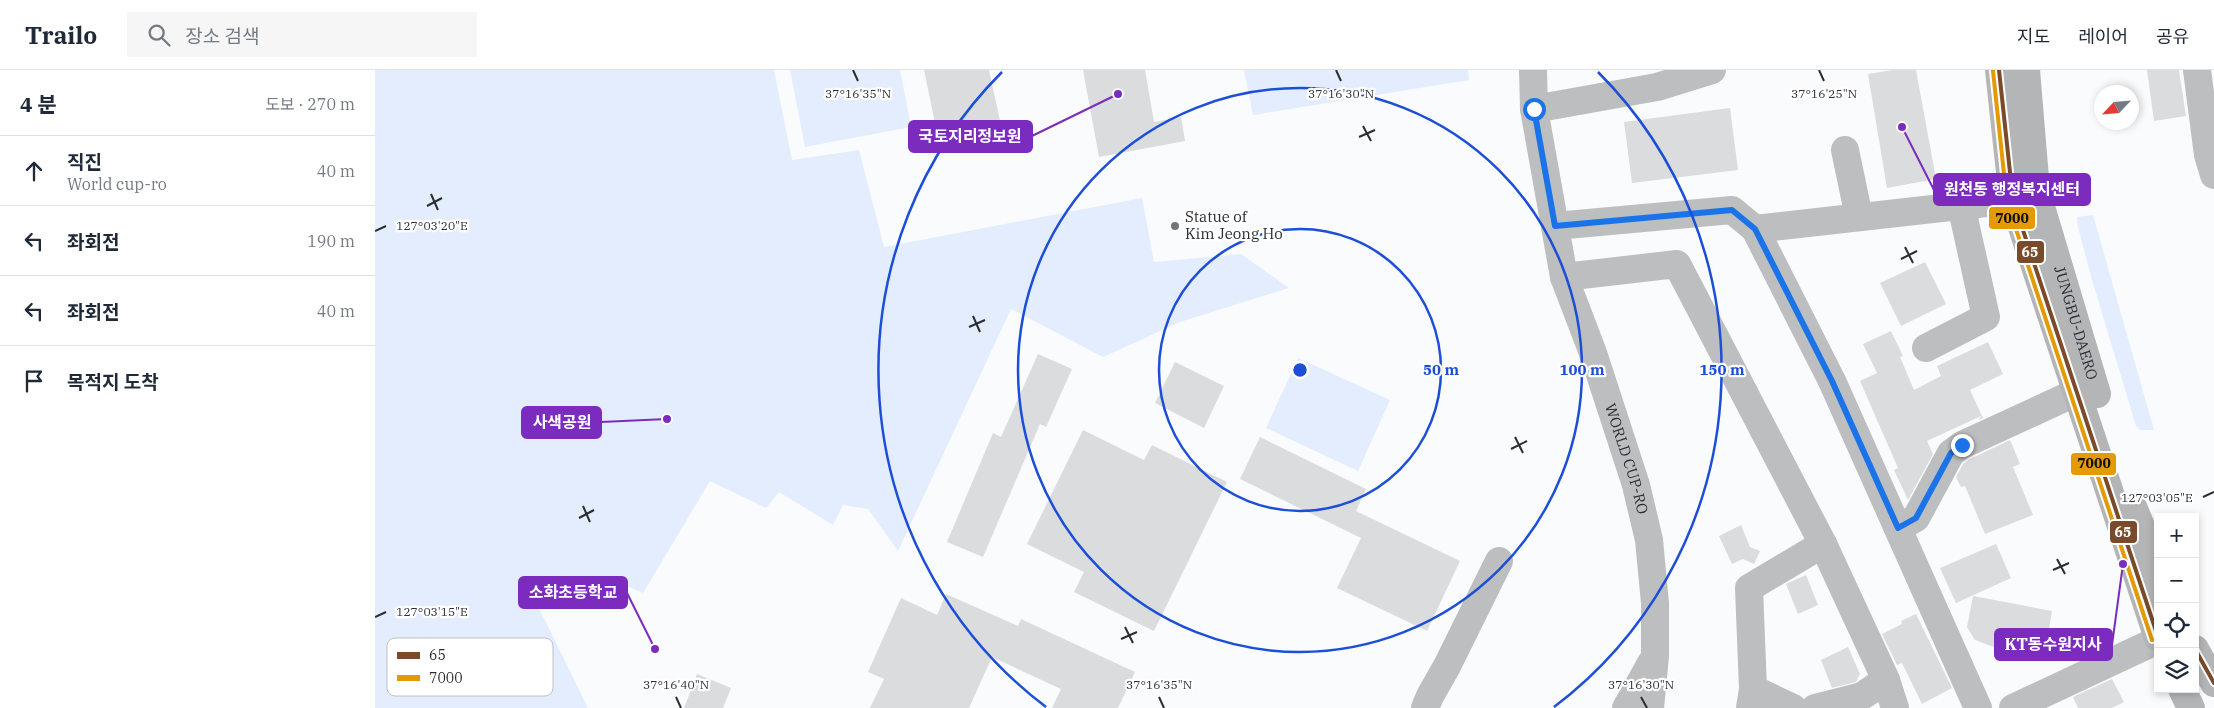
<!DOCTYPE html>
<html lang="ko">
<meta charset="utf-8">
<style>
:root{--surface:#fff;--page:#f6f6f7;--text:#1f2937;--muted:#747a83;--line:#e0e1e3}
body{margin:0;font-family:"IBM Plex Serif","Noto Sans KR",serif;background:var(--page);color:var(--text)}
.controls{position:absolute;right:15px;bottom:15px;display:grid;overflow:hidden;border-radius:0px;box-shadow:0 2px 8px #0003}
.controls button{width:45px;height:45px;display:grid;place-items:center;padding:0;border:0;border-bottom:1px solid var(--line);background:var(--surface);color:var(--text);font:25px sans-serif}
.compass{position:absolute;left:1719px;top:15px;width:45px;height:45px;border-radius:50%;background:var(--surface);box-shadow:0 2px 8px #0003;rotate:244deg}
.stop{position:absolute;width:15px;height:15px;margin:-11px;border:4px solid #1a73e8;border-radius:50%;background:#fff}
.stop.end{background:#1a73e8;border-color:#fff;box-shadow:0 1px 5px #0008}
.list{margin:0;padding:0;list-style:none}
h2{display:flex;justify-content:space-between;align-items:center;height:65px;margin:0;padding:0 20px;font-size:21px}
h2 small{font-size:16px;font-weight:400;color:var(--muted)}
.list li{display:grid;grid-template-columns:32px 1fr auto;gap:15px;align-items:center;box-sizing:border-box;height:70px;padding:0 20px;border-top:1px solid var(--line)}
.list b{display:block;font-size:19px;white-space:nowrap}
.list p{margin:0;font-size:16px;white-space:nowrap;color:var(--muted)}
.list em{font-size:16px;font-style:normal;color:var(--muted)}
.icon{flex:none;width:28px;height:28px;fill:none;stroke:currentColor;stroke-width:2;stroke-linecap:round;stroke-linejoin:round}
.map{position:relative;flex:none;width:1839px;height:638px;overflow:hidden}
header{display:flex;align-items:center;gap:30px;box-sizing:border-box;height:70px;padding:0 25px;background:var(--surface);border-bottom:1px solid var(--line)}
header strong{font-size:24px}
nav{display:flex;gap:28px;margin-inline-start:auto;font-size:18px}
.search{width:350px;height:45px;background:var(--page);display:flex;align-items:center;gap:12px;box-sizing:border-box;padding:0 18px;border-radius:0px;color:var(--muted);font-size:19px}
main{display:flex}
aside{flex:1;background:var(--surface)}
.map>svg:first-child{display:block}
.green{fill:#e4edfe}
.building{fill:#dadcde}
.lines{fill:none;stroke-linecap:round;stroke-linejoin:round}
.minor{stroke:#bdbebf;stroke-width:28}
.major{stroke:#b4b5b7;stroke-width:28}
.bus-1-casing{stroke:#fff;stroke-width:8}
.bus-2-casing{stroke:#fff;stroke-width:8}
.bus-1{stroke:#7a4b2a;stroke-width:4}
.bus-2{stroke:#e39a05;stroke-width:4}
.route{stroke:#1a73e8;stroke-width:6}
.ticks{fill:none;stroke:#2b2d30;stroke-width:2}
.ring{fill:none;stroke:#1d4ed8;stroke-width:2.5}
.poi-dot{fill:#737578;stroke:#fff;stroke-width:2}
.labels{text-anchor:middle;stroke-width:4.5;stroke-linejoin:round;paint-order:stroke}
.poi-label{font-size:15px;fill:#2b2d30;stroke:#fff;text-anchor:start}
.street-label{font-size:15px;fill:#2b2d30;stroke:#fff}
.key{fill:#fff;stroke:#bfc0c1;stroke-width:1}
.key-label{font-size:14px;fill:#2b2d30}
.ticks-label{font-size:12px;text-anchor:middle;fill:#2b2d30;stroke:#fff;stroke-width:4.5;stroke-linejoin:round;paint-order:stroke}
.centre{fill:#1d4ed8;stroke:#fff;stroke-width:2.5}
.ring-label{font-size:15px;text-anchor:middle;font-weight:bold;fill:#1d4ed8;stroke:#fff;stroke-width:4.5;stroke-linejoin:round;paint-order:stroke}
.leader{fill:none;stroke:#7b2cbf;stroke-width:2}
.callout-dot{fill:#7b2cbf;stroke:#fff;stroke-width:2}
.callout{fill:#7b2cbf;stroke:#7b2cbf;stroke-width:2}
.callout-label{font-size:16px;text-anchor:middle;font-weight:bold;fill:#fff}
.line-badge{stroke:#fff;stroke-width:2}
.badge-label{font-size:14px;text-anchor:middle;font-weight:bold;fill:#fff}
.pale-badge-label{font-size:14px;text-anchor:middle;font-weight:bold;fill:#111}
</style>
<header>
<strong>Trailo</strong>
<div class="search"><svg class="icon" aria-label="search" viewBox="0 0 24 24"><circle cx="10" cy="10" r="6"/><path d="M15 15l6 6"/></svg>장소 검색</div>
<nav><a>지도</a><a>레이어</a><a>공유</a></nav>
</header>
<main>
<aside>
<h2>4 분<small>도보 · 270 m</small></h2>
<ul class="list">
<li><svg class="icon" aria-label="ahead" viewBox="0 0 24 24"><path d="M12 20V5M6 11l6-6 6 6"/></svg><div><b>직진</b><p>World cup-ro</p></div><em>40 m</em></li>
<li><svg class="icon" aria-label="left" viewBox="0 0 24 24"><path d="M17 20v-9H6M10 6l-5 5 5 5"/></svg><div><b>좌회전</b></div><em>190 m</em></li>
<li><svg class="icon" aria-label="left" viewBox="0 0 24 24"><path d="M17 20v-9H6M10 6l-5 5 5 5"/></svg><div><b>좌회전</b></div><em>40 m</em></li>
<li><svg class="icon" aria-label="arrive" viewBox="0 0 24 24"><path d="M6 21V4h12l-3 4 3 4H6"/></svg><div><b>목적지 도착</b></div></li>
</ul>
</aside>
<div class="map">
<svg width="1839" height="638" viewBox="0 0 1839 638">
<rect width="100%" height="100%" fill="#f9fbfd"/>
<g class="green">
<path d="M 0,0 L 399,0 L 417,90 L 484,80 L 509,177 L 767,128 L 779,192 L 866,184 L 914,218 L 805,252 L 728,287 L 636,239 L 523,481 L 493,439 L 468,435 L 458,455 L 404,422 L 391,438 L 335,411 L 268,523 L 234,508 L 161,532 L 213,638 L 0,638 Z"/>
<path d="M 415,0 L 525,0 L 536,57 L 430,77 Z"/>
<path d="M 869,0 L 1093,0 L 1094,10 L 878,45 Z"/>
<path d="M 1718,145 L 1779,360 L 1765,360 L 1761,356 L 1717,210 L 1702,153 L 1702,147 Z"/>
<path d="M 923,288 L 1015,330 L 983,401 L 891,358 Z"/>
</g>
<g class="building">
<path d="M 549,0 L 614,0 L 629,69 L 566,82 Z"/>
<path d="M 708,0 L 770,0 L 779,52 L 806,47 L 810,71 L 724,87 Z"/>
<path d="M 1518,0 L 1541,0 L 1561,109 L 1512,118 L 1493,4 Z"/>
<path d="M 1772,0 L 1804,0 L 1811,46 L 1779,51 Z"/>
<path d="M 1355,38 L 1363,100 L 1257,113 L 1249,52 Z"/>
<path d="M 1550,192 L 1571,234 L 1526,256 L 1505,213 Z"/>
<path d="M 1516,261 L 1528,286 L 1525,287 L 1539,320 L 1566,306 L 1562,296 L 1613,272 L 1628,304 L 1595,320 L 1608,348 L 1604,350 L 1606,346 L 1552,371 L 1558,384 L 1533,430 L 1519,400 L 1523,398 L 1485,311 L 1502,303 L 1488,274 Z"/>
<path d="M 663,284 L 697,299 L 671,357 L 665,354 L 608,487 L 572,472 L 618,363 L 626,367 Z"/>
<path d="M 800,292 L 849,316 L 829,358 L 780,333 Z"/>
<path d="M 708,360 L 769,390 L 777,375 L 852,412 L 779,561 L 699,522 L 709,502 L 652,474 Z"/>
<path d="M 885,367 L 991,419 L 981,441 L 1085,491 L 1052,561 L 962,518 L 986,468 L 865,409 Z"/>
<path d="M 1635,370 L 1645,394 L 1638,397 L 1658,445 L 1610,464 L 1590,416 L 1586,417 L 1581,407 L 1588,394 L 1595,389 Z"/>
<path d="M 1366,455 L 1375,477 L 1385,481 L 1379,494 L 1368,489 L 1357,494 L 1344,466 Z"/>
<path d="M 1621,474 L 1636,508 L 1581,533 L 1565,498 Z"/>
<path d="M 1431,505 L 1443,535 L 1423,544 L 1411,514 Z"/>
<path d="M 571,524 L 643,556 L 646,549 L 760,602 L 743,638 L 677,638 L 686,619 L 617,587 L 594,638 L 495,638 L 509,609 L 493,602 L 526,528 L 562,545 Z"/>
<path d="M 1598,526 L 1677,541 L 1669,589 L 1638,584 L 1600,570 L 1592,557 Z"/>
<path d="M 1541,544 L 1577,618 L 1547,634 L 1527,593 L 1522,595 L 1507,564 L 1527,554 L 1526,551 Z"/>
<path d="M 1473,577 L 1485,604 L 1481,612 L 1457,618 L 1446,590 Z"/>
<path d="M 322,604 L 356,618 L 348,638 L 309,638 Z"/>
<path d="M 1737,609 L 1749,632 L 1737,638 L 1703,638 L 1698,627 Z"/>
</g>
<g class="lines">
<g class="minor">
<path id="s1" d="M 1158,0 L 1159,39 L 1189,207 L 1218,283 L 1261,415 L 1274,470 L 1280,533 L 1280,586 L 1275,638"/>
<path d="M 1822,0 L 1833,85 L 1839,105"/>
<path d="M 1159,39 L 1282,17 L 1337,0"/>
<path d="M 1470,80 L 1484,147"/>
<path d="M 1180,156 L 1357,140 L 1380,159"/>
<path d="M 1189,207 L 1302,194 L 1448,474 L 1511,610 L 1520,638"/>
<path d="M 1551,278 L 1611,247 L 1586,135"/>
<path d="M 1523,458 L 1541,448 L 1576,383 L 1587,375 L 1702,322"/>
<path d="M 1378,619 L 1418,638"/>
<path d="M 1050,638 L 1055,626 L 1072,596 L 1124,491"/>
<path d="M 1251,638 L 1276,593"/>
<path d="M 1375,638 L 1378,619 L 1374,518 L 1448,474"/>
<path d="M 1440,638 L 1487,626 L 1511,610"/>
<path d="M 1603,638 L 1457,311 L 1380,159 L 1638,130"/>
<path d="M 1638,638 L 1783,570"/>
</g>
<g class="major">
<path d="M 1624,0 L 1638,130 L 1783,568"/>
<path id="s2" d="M 1651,0 L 1661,120 L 1722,324"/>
<path d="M 1759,439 L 1783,498"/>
<path d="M 1820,579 L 1839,613"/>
<path d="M 1807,619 L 1816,638"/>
</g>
<defs>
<g id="bus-1">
<path d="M 1624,0 L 1638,130 L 1783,567"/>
<path d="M 1820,579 L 1839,613"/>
</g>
<path id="bus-2" d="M 1618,1 L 1632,132 L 1777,570"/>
</defs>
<use href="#bus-1" class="bus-1-casing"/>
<use href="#bus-2" class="bus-2-casing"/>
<use href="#bus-1" class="bus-1"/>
<use href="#bus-2" class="bus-2"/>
</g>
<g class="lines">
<path class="route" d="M 1159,39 L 1180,156 L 1357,140 L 1380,159 L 1457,311 L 1523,458 L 1541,448 L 1576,383 L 1587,375"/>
</g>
<path class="ticks" d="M 478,0 L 483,11M 961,0 L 966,11M 1444,0 L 1449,11M 988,56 L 996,71M 984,67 L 1000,60M 56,124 L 63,140M 52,136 L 67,128M 0,161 L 11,156M 1530,177 L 1538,193M 1526,189 L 1542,181M 598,246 L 605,262M 594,257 L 610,250M 1140,367 L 1148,383M 1136,379 L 1152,371M 1828,427 L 1839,422M 208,436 L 215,452M 204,448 L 219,440M 1682,489 L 1690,504M 1678,500 L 1694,493M 0,547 L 11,542M 750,557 L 758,573M 746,569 L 762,562M 301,627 L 306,638M 784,627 L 789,638M 1266,627 L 1272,638"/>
<g class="ring">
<circle cx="925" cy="300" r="141"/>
<circle cx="925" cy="300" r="282"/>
<path d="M671 637A422 422 0 0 1 627 2M1223 2A422 422 0 0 1 1179 637"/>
</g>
<circle class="poi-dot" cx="800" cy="156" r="5"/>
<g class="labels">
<g class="poi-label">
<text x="810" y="152">Statue of<tspan x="810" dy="17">Kim Jeong Ho</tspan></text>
</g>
<g class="street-label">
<text dy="5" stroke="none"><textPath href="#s2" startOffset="259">JUNGBU-DAERO</textPath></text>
<text dy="5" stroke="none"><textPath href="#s1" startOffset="402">WORLD CUP-RO</textPath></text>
</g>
</g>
<rect x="12" y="568" width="166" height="58" rx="8" class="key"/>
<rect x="22" y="582" width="23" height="7" fill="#7a4b2a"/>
<rect x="22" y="605" width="23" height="6" fill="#e39a05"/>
<g class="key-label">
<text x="54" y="590">65</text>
<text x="54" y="613">7000</text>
</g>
<g class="ticks-label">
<text x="483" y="28">37°16'35"N</text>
<text x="966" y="28">37°16'30"N</text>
<text x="1449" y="28">37°16'25"N</text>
<text x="57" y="160">127°03'20"E</text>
<text x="1782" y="432">127°03'05"E</text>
<text x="57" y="546">127°03'15"E</text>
<text x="301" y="619">37°16'40"N</text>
<text x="784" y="619">37°16'35"N</text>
<text x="1266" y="619">37°16'30"N</text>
</g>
<circle cx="925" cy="300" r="8" class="centre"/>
<g class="ring-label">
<text x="1066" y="305">50 m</text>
<text x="1207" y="305">100 m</text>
<text x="1347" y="305">150 m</text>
</g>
<path class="leader" d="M743 24L657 66M1527 57L1559 120M292 349L226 352M280 579L252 523M1748 494L1737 575"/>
<g class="callout-dot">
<circle cx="743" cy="24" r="5"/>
<circle cx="1527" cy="57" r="5"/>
<circle cx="292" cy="349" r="5"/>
<circle cx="280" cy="579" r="5"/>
<circle cx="1748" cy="494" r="5"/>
</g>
<g class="callout">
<rect x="534" y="51" width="123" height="31" rx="5"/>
<rect x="1559" y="104" width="156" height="31" rx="5"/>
<rect x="147" y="337" width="79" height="31" rx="5"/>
<rect x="144" y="507" width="108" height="31" rx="5"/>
<rect x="1620" y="559" width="117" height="31" rx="5"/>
</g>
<g class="callout-label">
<text x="595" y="72">국토지리정보원</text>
<text x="1637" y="125">원천동 행정복지센터</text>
<text x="187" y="358">사색공원</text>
<text x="198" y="528">소화초등학교</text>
<text x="1678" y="580">KT동수원지사</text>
</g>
<g class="line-badge">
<rect x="1613" y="136" width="48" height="24" rx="5" fill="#e39a05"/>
<rect x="1641" y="170" width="29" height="24" rx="5" fill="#7a4b2a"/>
<rect x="1695" y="382" width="47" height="24" rx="5" fill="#e39a05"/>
<rect x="1734" y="450" width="29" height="24" rx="5" fill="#7a4b2a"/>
</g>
<g class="badge-label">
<text x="1655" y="187">65</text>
<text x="1748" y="467">65</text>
</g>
<g class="pale-badge-label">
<text x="1637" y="153">7000</text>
<text x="1719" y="398">7000</text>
</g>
</svg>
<div class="controls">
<button>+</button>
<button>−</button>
<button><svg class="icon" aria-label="locate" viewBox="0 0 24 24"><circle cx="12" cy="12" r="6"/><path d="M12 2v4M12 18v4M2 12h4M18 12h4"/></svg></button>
<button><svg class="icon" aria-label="layers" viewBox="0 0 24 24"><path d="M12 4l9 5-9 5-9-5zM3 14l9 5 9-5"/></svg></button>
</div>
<svg class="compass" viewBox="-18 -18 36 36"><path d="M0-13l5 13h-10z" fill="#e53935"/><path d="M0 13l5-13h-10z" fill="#747a83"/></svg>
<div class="stop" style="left:1159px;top:39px"></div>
<div class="stop end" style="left:1587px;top:375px"></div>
</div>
</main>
